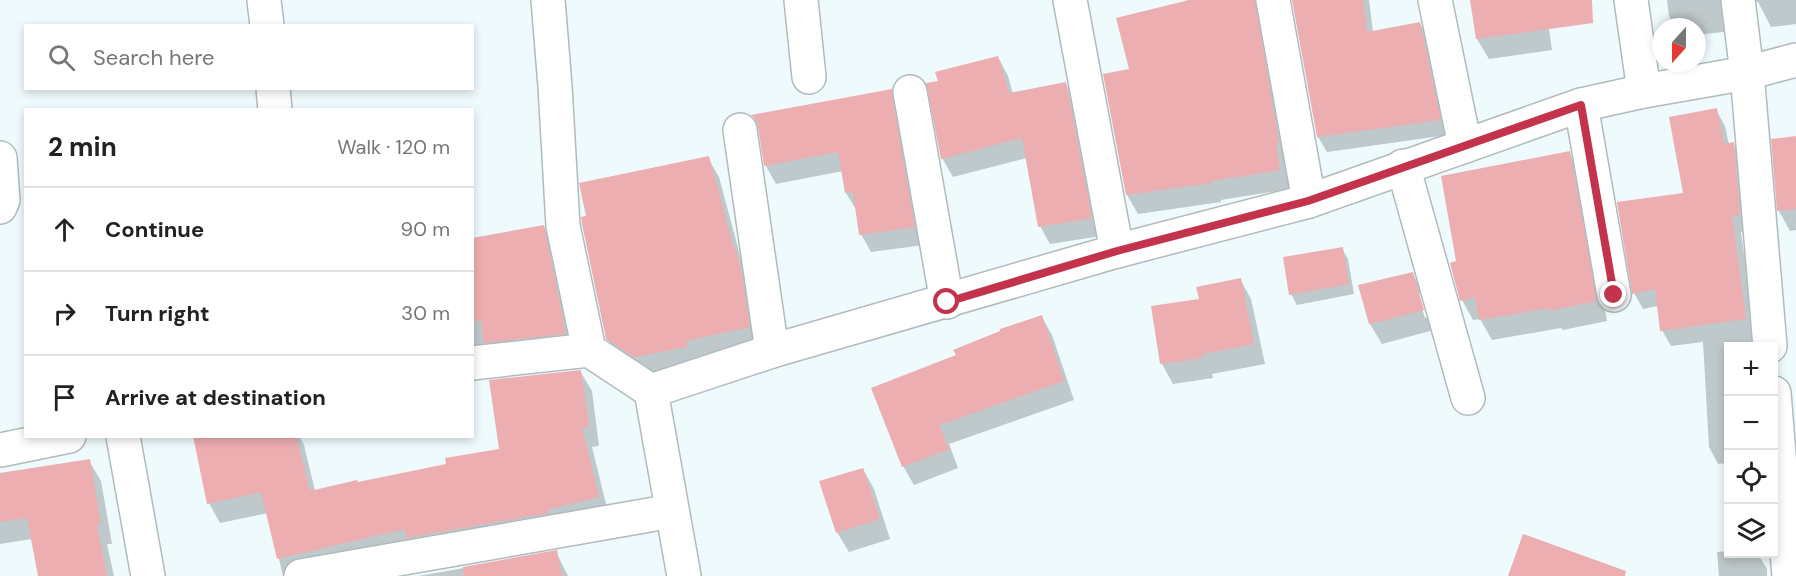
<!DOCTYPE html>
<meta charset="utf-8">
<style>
:root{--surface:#fff;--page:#f6f6f6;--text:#222;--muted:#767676;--line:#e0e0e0}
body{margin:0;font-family:"DM Sans",sans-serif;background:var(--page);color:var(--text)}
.controls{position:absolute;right:18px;bottom:18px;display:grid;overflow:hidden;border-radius:0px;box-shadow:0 3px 9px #0003}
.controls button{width:54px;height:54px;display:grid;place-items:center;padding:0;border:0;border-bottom:2px solid var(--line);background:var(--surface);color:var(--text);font:30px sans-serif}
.compass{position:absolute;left:1652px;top:18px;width:54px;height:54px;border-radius:50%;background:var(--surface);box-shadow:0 3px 9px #0003;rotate:201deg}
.stop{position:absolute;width:18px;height:18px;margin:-14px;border:4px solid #c3334c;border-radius:50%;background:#fff}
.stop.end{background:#c3334c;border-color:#fff;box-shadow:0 2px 6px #0008}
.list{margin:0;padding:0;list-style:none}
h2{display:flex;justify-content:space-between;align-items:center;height:78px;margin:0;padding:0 24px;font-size:26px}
h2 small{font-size:20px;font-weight:400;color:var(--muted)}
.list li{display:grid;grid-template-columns:39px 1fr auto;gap:18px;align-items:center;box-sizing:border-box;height:84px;padding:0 24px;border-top:2px solid var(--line)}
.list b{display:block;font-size:22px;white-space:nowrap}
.list em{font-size:20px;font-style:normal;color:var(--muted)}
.icon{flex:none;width:33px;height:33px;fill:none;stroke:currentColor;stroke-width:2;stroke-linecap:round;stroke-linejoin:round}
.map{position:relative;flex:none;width:1796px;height:576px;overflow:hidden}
.search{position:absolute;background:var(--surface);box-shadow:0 3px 9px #0003;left:24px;top:24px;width:450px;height:66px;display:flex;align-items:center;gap:15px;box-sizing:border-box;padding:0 21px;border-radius:0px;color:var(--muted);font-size:22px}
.panel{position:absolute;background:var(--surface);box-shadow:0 3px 9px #0003;left:24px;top:108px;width:450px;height:330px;border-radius:0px}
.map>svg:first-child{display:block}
.shadow{fill:#0003;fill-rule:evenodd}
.building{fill:#edaeb1}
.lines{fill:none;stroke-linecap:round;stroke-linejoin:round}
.minor-casing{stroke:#b1bbbe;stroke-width:36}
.minor{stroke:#fff;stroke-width:33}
.route{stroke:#c3334c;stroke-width:8}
</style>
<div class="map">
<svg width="1796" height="576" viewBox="0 0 1796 576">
<rect width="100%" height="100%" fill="#effafd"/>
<g class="shadow">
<path d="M 1188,0 L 1263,0 L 1290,189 L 1221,200 L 1221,202 L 1138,214 L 1127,195 L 1131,70 Z"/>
<path d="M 1294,0 L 1369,0 L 1373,32 L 1420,24 L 1429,39 L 1448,135 L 1327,152 L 1318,137 Z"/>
<path d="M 1479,0 L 1545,0 L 1552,50 L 1489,59 L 1477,39 Z"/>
<path d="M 1667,0 L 1796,0 L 1796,24 L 1771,27 L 1758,2 L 1747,1 L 1731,31 L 1697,35 L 1697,27 L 1675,27 L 1669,16 Z"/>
<path d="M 998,57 L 1008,76 L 1013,94 L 1065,83 L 1076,102 L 1101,236 L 1050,244 L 1040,226 L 1027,158 L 953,177 L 942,158 L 940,82 Z"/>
<path d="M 891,91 L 902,109 L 924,245 L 871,252 L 861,234 L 857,211 L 846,193 L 843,171 L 776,184 L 766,166 L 760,129 L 753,116 Z"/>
<path d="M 1716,110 L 1725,126 L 1729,145 L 1733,144 L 1743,160 L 1749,231 L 1741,232 L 1757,346 L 1728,346 L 1728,463 L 1718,464 L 1709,447 L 1703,342 L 1671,346 L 1662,330 L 1658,306 L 1643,309 L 1634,293 L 1685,194 Z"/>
<path d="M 1796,137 L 1796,230 L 1790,231 L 1779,211 Z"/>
<path d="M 1569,153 L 1581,173 L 1607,321 L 1563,330 L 1561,328 L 1492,340 L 1480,319 L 1473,320 L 1462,300 Z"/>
<path d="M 708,158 L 719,177 L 742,263 L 746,269 L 759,346 L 646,376 L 619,358 L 607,338 Z"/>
<path d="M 543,226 L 555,246 L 577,353 L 472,349 L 472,236 L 475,239 Z"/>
<path d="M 1342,249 L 1348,259 L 1354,294 L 1297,305 L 1291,294 Z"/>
<path d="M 1412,273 L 1424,293 L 1434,330 L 1382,344 L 1370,324 L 1360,286 ZM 1417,293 L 1421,293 L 1427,317 L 1425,318 Z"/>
<path d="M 1240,279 L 1251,299 L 1265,364 L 1212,374 L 1213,378 L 1173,384 L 1162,364 L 1201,300 Z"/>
<path d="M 1041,316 L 1052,335 L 1074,400 L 949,444 L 958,468 L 914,485 L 903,466 L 958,356 Z"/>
<path d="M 580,371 L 592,391 L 599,446 L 592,447 L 609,516 L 314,576 L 283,576 L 268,513 L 220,523 L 209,503 L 215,436 L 299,436 L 304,445 L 315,491 L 448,465 L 501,450 Z"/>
<path d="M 89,461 L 101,481 L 112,544 L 107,544 L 114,576 L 39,576 L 32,539 L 0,544 L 0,475 Z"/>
<path d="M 863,469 L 874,489 L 890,539 L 849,552 L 837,532 Z"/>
<path d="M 1728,551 L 1728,554 L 1758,554 L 1767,569 L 1767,576 L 1719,576 L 1717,552 Z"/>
<path d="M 556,552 L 568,576 L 418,576 Z"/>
</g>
<g class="building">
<path d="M 1189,0 L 1255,0 L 1279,143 L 1276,143 L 1280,170 L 1211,181 L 1211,183 L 1126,195 L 1103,74 L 1129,69 L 1116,18 Z"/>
<path d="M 1292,0 L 1363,0 L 1367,32 L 1420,22 L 1441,120 L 1317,137 Z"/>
<path d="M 1470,0 L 1592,0 L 1593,23 L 1476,39 Z"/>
<path d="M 998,56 L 1009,93 L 1066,82 L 1092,218 L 1038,227 L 1022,138 L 941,159 L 926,83 L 938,81 L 935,72 Z"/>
<path d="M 892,89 L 892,95 L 915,227 L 859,235 L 853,192 L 845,193 L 838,152 L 764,166 L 758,127 L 755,119 L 751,115 Z"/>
<path d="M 1717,108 L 1724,144 L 1734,142 L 1740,215 L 1732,216 L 1746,319 L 1660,331 L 1655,289 L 1632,294 L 1617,202 L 1683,193 L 1669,117 Z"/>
<path d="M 1796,136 L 1796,209 L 1777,211 L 1771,139 Z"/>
<path d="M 1570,151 L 1597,301 L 1550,311 L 1549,308 L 1479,320 L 1475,297 L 1460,301 L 1450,263 L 1456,261 L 1441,176 Z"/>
<path d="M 709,156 L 734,249 L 736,249 L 742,275 L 750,327 L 686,341 L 687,347 L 634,357 L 606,339 L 582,224 L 581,217 L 586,216 L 579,183 Z"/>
<path d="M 544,225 L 566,334 L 484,343 L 481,320 L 472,322 L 472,238 Z"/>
<path d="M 1343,247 L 1349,284 L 1289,295 L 1283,257 Z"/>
<path d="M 1413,272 L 1424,310 L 1369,324 L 1358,285 Z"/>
<path d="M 1241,278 L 1254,344 L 1202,354 L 1203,358 L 1160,364 L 1151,306 L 1199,299 L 1196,287 Z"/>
<path d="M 1042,315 L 1064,381 L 939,425 L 949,449 L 902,467 L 871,388 L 956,355 L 953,350 L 1000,331 L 1000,329 Z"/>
<path d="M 581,370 L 589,427 L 582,428 L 599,497 L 553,508 L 548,510 L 549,513 L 406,538 L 405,529 L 277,559 L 261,492 L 207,504 L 193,436 L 296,436 L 310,491 L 357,480 L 358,482 L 446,464 L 445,458 L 499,449 L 489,380 Z"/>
<path d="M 90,459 L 101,524 L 97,525 L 107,576 L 38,576 L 27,518 L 0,522 L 0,473 Z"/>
<path d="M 863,468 L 880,519 L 836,533 L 819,481 Z"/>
<path d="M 1523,534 L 1626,571 L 1625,576 L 1508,576 Z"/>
<path d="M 557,550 L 562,576 L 464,576 L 463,567 Z"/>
</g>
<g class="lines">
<defs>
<g id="minor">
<path d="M 264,0 L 267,26"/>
<path d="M 548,0 L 555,86 L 563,226 L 589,350 L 651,391"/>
<path d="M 801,0 L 809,77"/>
<path d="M 1070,0 L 1117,251"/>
<path d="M 1273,0 L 1309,201"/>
<path d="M 1435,0 L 1465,146"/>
<path d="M 1631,0 L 1644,91"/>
<path d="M 1738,0 L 1747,73 L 1770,346"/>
<path d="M 273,88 L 275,110"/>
<path d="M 910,92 L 947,302"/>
<path d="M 1581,105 L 1614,295"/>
<path d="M 740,130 L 772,351"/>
<path d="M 0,158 L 3,200 L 0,207"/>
<path d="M 1403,166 L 1468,398"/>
<path d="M 472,363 L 589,350"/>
<path d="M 1774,393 L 1789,576"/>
<path d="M 123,436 L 148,576"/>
<path d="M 0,450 L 69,436"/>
<path d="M 301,576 L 672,511"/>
<path d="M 684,576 L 651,391 L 772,351 L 1117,251 L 1309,201 L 1581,105 L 1644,91 L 1747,73 L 1796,60"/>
</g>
</defs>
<use href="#minor" class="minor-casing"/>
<use href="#minor" class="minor"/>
</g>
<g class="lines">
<path class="route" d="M 947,302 L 1117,251 L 1308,201 L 1581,105 L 1614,295"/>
</g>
</svg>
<div class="controls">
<button>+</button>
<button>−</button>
<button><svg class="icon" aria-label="locate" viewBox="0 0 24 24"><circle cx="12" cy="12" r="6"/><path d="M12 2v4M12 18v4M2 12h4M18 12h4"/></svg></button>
<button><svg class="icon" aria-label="layers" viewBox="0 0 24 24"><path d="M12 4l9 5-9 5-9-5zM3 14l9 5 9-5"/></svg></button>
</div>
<svg class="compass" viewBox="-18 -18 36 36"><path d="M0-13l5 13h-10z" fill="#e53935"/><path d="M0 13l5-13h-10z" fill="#767676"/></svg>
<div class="stop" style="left:947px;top:302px"></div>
<div class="stop end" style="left:1614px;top:295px"></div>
<div class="search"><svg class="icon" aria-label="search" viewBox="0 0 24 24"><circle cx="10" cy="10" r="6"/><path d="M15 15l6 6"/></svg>Search here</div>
<section class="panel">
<h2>2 min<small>Walk · 120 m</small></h2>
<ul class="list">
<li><svg class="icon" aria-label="ahead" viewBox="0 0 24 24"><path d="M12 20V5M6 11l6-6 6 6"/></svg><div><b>Continue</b></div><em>90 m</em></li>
<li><svg class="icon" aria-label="right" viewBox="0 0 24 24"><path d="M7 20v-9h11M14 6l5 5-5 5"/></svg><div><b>Turn right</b></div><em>30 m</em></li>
<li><svg class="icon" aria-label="arrive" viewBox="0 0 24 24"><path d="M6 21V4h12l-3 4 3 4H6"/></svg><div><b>Arrive at destination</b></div></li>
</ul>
</section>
</div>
